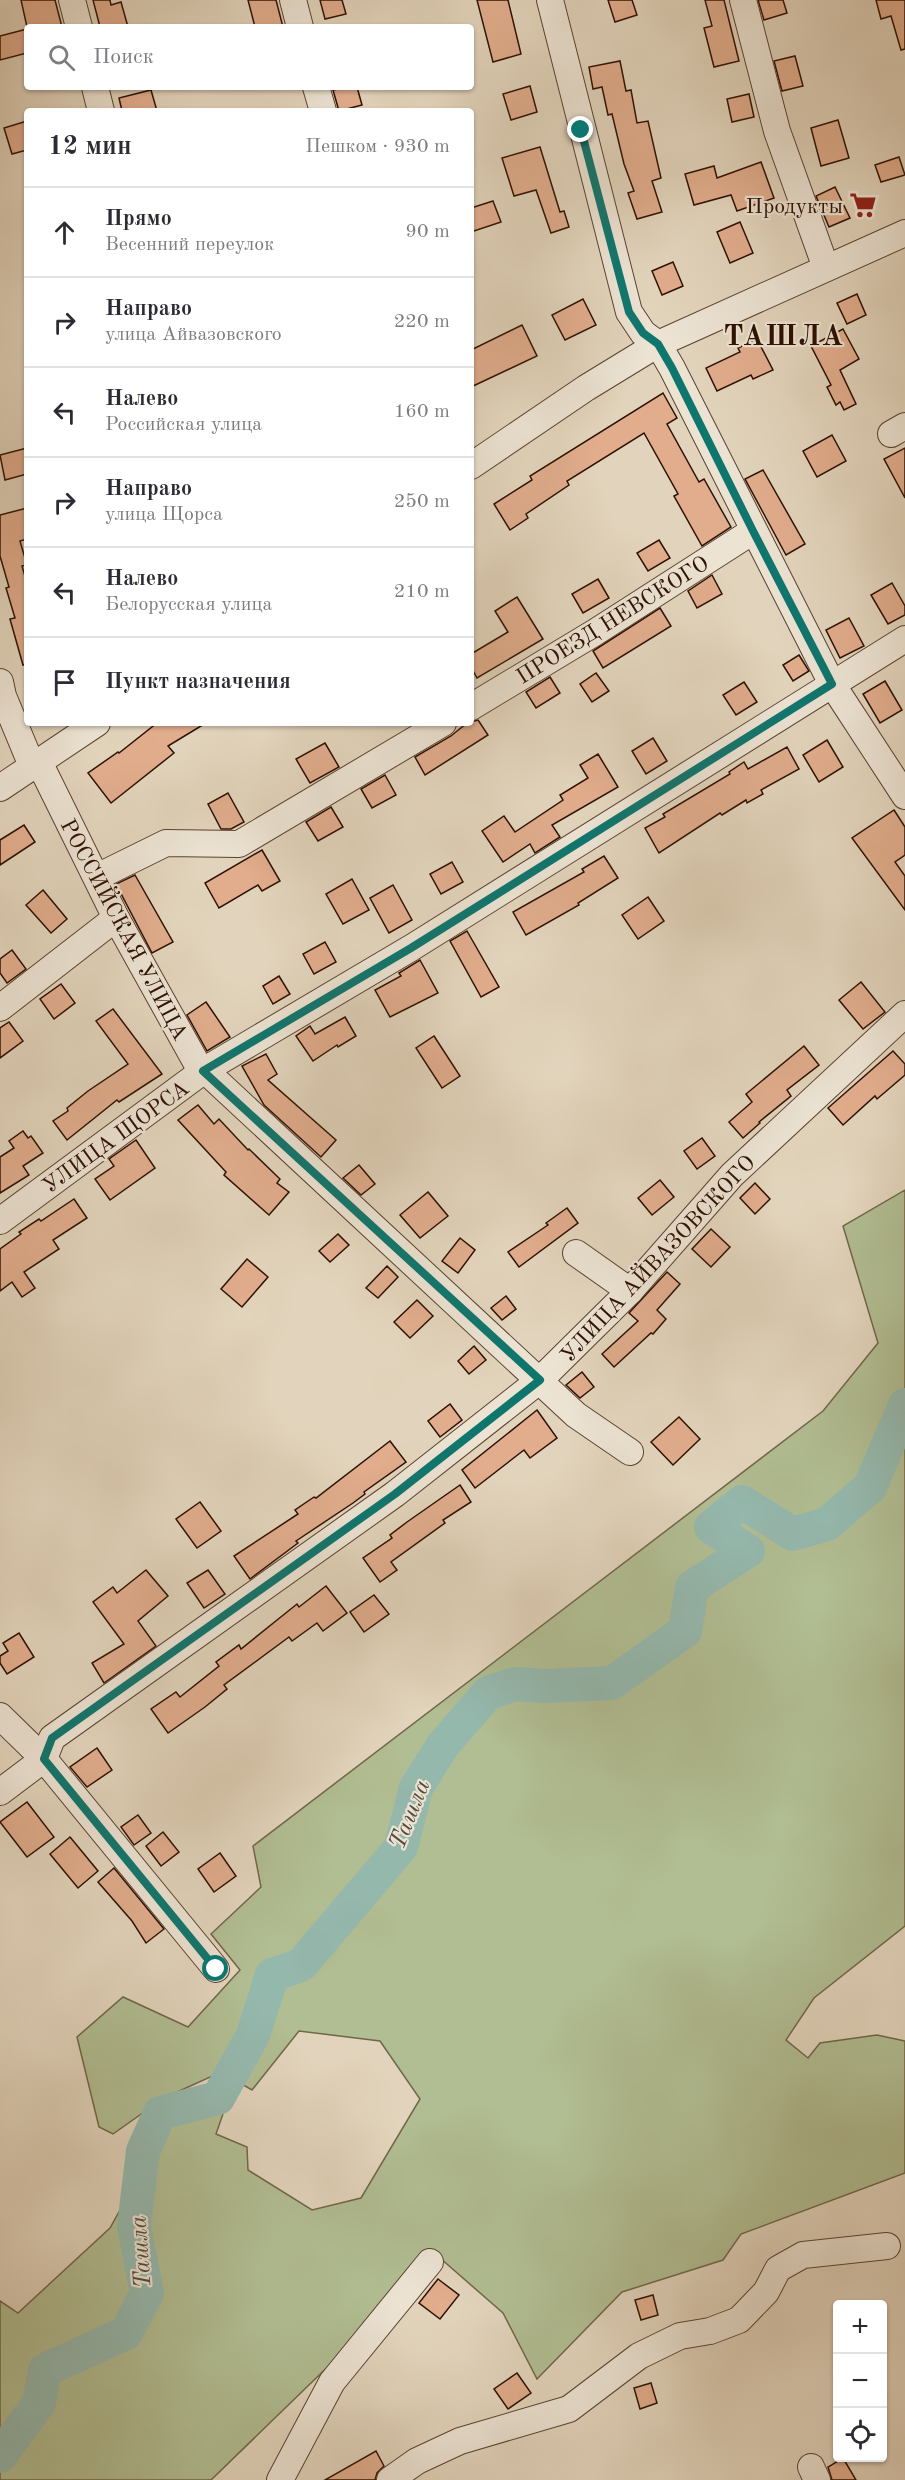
<!DOCTYPE html>
<html lang="ru">
<meta charset="utf-8">
<style>
:root{--surface:#fff;--page:#f7f7f7;--text:#2b2b33;--muted:#7c7c81;--line:#e1e1e2}
body{margin:0;font-family:"Old Standard TT",serif;background:var(--page);color:var(--text)}
.controls{position:absolute;right:18px;bottom:18px;display:grid;overflow:hidden;border-radius:6px;box-shadow:0 2px 4px #0004}
.controls button{width:54px;height:54px;display:grid;place-items:center;padding:0;border:0;border-bottom:2px solid var(--line);background:var(--surface);color:var(--text);font:30px sans-serif}
.stop{position:absolute;width:18px;height:18px;margin:-14px;border:4px solid #0f766e;border-radius:50%;background:#fff}
.stop.end{background:#0f766e;border-color:#fff;box-shadow:0 2px 6px #0008}
.list{margin:0;padding:0;list-style:none}
h2{display:flex;justify-content:space-between;align-items:center;height:78px;margin:0;padding:0 24px;font-size:26px}
h2 small{font-size:20px;font-weight:400;color:var(--muted)}
.list li{display:grid;grid-template-columns:39px 1fr auto;gap:18px;align-items:center;box-sizing:border-box;height:90px;padding:0 24px;border-top:2px solid var(--line)}
.list b{display:block;font-size:22px;white-space:nowrap}
.list p{margin:0;font-size:20px;white-space:nowrap;color:var(--muted)}
.list em{font-size:20px;font-style:normal;color:var(--muted)}
.icon{flex:none;width:33px;height:33px;fill:none;stroke:currentColor;stroke-width:2;stroke-linecap:round;stroke-linejoin:round}
.map{position:relative;flex:none;width:905px;height:2480px;overflow:hidden}
.search{position:absolute;background:var(--surface);box-shadow:0 2px 4px #0004;left:24px;top:24px;width:450px;height:66px;display:flex;align-items:center;gap:15px;box-sizing:border-box;padding:0 21px;border-radius:6px;color:var(--muted);font-size:22px}
.panel{position:absolute;background:var(--surface);box-shadow:0 2px 4px #0004;left:24px;top:108px;width:450px;height:618px;border-radius:6px}
.map>svg:first-child{display:block}
.green{fill:#b1bd92;stroke:#70674a;stroke-width:1.5}
.lines{fill:none;stroke-linecap:round;stroke-linejoin:round}
.river{stroke:#95b8ad;stroke-width:34}
.building{fill:#e1ad8d;stroke:#2e1102;stroke-width:1.5}
.minor-casing{stroke:#5b4230;stroke-width:28}
.minor{stroke:#ece3d3;stroke-width:26}
.route{stroke:#0f766e;stroke-width:8}
.labels{text-anchor:middle;stroke-width:4.5;stroke-linejoin:round;paint-order:stroke}
.poi-label{font-size:22px;fill:#2e1102;stroke:#ece3d3;text-anchor:end}
.street-label{font-size:22px;fill:#2e1102;stroke:#ece3d3}
.water-label{font-size:24px;font-style:italic;fill:#524b3e;stroke:#ece3d3}
.district-label{font-size:28px;font-weight:bold;letter-spacing:1.5px;fill:#2e1102;stroke:#ece3d3}
</style>
<div class="map">
<svg width="905" height="2480" viewBox="0 0 905 2480">
<rect width="100%" height="100%" fill="#e2d4bc"/>
<filter id="stains"><feTurbulence type="fractalNoise" baseFrequency=".00333" numOctaves="4"/><feColorMatrix values="0 0 0 0 .2 0 0 0 0 .09 0 0 0 0 .02 0 0 0 .5 -.17"/></filter>
<radialGradient id="worn" r=".72"><stop offset=".6" stop-color="#630" stop-opacity="0"/><stop offset="1" stop-color="#630" stop-opacity=".3"/></radialGradient>
<path class="green" d="M 905,1190 L 905,1926 L 814,1998 L 786,2040 L 808,2058 L 820,2043 L 877,2035 L 905,2041 L 905,2173 L 741,2234 L 723,2260 L 622,2292 L 537,2379 L 503,2313 L 440,2258 L 211,2480 L 0,2480 L 0,2301 L 18,2313 L 110,2228 L 171,2118 L 195,2110 L 224,2111 L 216,2134 L 247,2147 L 248,2170 L 312,2210 L 361,2198 L 420,2099 L 380,2041 L 299,2031 L 252,2090 L 221,2072 L 164,2098 L 113,2134 L 99,2127 L 77,2037 L 123,1997 L 188,2027 L 240,1970 L 211,1934 L 261,1887 L 253,1846 L 823,1411 L 878,1343 L 843,1226 Z"/>
<g class="lines">
<path class="river" d="M 0,2456 L 39,2403 L 45,2370 L 126,2333 L 147,2293 L 134,2226 L 143,2151 L 160,2113 L 218,2098 L 253,2035 L 272,1975 L 301,1965 L 401,1847 L 416,1788 L 443,1745 L 488,1693 L 515,1684 L 546,1686 L 612,1683 L 685,1631 L 692,1587 L 748,1551 L 711,1527 L 742,1502 L 793,1534 L 827,1524 L 870,1487 L 905,1405"/>
</g>
<g class="building">
<path d="M 21,0 L 55,0 L 62,27 L 27,27 Z"/>
<path d="M 93,0 L 110,0 L 111,5 L 121,2 L 128,27 L 100,27 Z"/>
<path d="M 248,0 L 276,0 L 283,27 L 255,27 Z"/>
<path d="M 320,0 L 342,0 L 346,14 L 325,19 Z"/>
<path d="M 477,0 L 508,0 L 521,54 L 493,62 Z"/>
<path d="M 608,0 L 632,0 L 637,15 L 615,22 Z"/>
<path d="M 705,0 L 724,0 L 739,61 L 714,67 L 704,28 L 712,26 Z"/>
<path d="M 758,0 L 783,0 L 787,13 L 764,20 Z"/>
<path d="M 876,0 L 905,0 L 905,49 L 901,50 L 891,16 L 881,19 Z"/>
<path d="M 27,29 L 27,53 L 0,60 L 0,36 Z"/>
<path d="M 795,56 L 803,86 L 782,91 L 774,61 Z"/>
<path d="M 620,61 L 626,91 L 631,90 L 637,123 L 648,121 L 661,178 L 652,181 L 662,212 L 637,219 L 628,193 L 634,191 L 624,164 L 612,114 L 608,115 L 602,87 L 593,89 L 589,67 Z"/>
<path d="M 530,86 L 537,112 L 511,120 L 503,94 Z"/>
<path d="M 346,87 L 357,87 L 362,105 L 339,111 L 333,90 Z"/>
<path d="M 151,90 L 157,111 L 122,111 L 119,98 Z"/>
<path d="M 749,94 L 754,117 L 732,122 L 727,99 Z"/>
<path d="M 838,120 L 849,158 L 821,166 L 811,128 Z"/>
<path d="M 27,121 L 27,150 L 12,154 L 4,128 Z"/>
<path d="M 540,147 L 560,212 L 564,211 L 569,227 L 551,233 L 536,190 L 514,196 L 502,158 Z"/>
<path d="M 899,157 L 905,175 L 881,182 L 875,165 Z"/>
<path d="M 761,162 L 774,198 L 737,211 L 731,195 L 694,205 L 685,174 L 714,166 L 717,178 Z"/>
<path d="M 835,187 L 850,218 L 829,227 L 816,196 Z"/>
<path d="M 493,201 L 501,222 L 471,232 L 471,208 Z"/>
<path d="M 740,222 L 753,253 L 730,263 L 717,232 Z"/>
<path d="M 673,262 L 683,286 L 662,295 L 652,271 Z"/>
<path d="M 857,294 L 866,315 L 847,324 L 837,303 Z"/>
<path d="M 583,299 L 596,325 L 565,340 L 552,315 Z"/>
<path d="M 522,325 L 537,356 L 471,387 L 471,350 Z"/>
<path d="M 843,329 L 859,359 L 840,370 L 856,404 L 844,410 L 840,402 L 836,405 L 827,387 L 831,385 L 811,346 Z"/>
<path d="M 757,339 L 773,370 L 753,379 L 751,375 L 717,391 L 706,368 L 740,352 L 738,348 Z"/>
<path d="M 663,393 L 677,418 L 667,424 L 699,482 L 704,479 L 731,527 L 702,546 L 674,496 L 678,494 L 644,433 L 567,481 L 569,485 L 526,514 L 528,518 L 510,530 L 494,504 L 532,480 L 530,476 Z"/>
<path d="M 832,435 L 846,461 L 817,477 L 803,451 Z"/>
<path d="M 27,448 L 27,474 L 5,480 L 0,455 Z"/>
<path d="M 905,448 L 905,498 L 884,459 Z"/>
<path d="M 763,470 L 805,544 L 786,555 L 745,479 Z"/>
<path d="M 27,508 L 27,539 L 20,541 L 27,565 L 22,566 L 27,583 L 27,664 L 23,665 L 10,619 L 15,618 L 6,588 L 9,587 L 0,556 L 0,515 Z"/>
<path d="M 659,540 L 670,558 L 648,571 L 637,553 Z"/>
<path d="M 712,575 L 722,594 L 697,608 L 688,591 Z"/>
<path d="M 598,579 L 609,598 L 583,613 L 572,594 Z"/>
<path d="M 892,583 L 905,606 L 905,615 L 888,624 L 871,595 Z"/>
<path d="M 517,597 L 543,639 L 477,678 L 471,667 L 471,654 L 508,632 L 495,611 Z"/>
<path d="M 660,608 L 671,626 L 603,668 L 593,651 Z"/>
<path d="M 849,618 L 864,646 L 840,658 L 826,630 Z"/>
<path d="M 799,655 L 809,671 L 793,681 L 783,665 Z"/>
<path d="M 596,673 L 609,691 L 592,702 L 580,684 Z"/>
<path d="M 550,677 L 560,693 L 536,708 L 526,692 Z"/>
<path d="M 885,681 L 902,710 L 880,723 L 863,694 Z"/>
<path d="M 744,682 L 757,702 L 736,715 L 723,695 Z"/>
<path d="M 478,720 L 488,735 L 425,775 L 415,757 L 451,736 L 467,723 Z"/>
<path d="M 157,723 L 206,723 L 168,746 L 174,753 L 111,803 L 88,773 L 118,752 L 119,753 Z"/>
<path d="M 653,738 L 667,761 L 646,774 L 632,751 Z"/>
<path d="M 827,740 L 843,767 L 819,782 L 803,755 Z"/>
<path d="M 325,743 L 339,767 L 310,783 L 296,759 Z"/>
<path d="M 787,747 L 799,769 L 761,790 L 763,794 L 747,803 L 746,800 L 722,815 L 720,813 L 659,853 L 645,828 L 665,817 L 663,814 L 730,774 L 729,772 L 744,762 L 748,769 Z"/>
<path d="M 598,754 L 618,787 L 552,825 L 560,837 L 535,853 L 530,844 L 503,862 L 482,831 L 504,816 L 515,832 L 563,800 L 560,795 L 588,778 L 580,765 Z"/>
<path d="M 385,775 L 396,795 L 372,808 L 361,789 Z"/>
<path d="M 228,793 L 244,822 L 231,829 L 221,829 L 208,804 Z"/>
<path d="M 331,807 L 343,827 L 318,841 L 306,822 Z"/>
<path d="M 894,810 L 905,827 L 905,855 L 895,862 L 905,876 L 905,910 L 852,838 Z"/>
<path d="M 24,825 L 35,842 L 0,865 L 0,840 Z"/>
<path d="M 262,850 L 280,881 L 262,891 L 258,885 L 219,908 L 205,883 Z"/>
<path d="M 604,856 L 618,878 L 578,903 L 579,905 L 526,935 L 513,912 L 584,872 L 582,869 Z"/>
<path d="M 452,862 L 463,882 L 441,894 L 430,874 Z"/>
<path d="M 135,875 L 173,942 L 152,953 L 116,884 Z"/>
<path d="M 352,879 L 369,910 L 343,924 L 326,894 Z"/>
<path d="M 393,885 L 412,920 L 389,933 L 370,898 Z"/>
<path d="M 43,890 L 67,919 L 51,933 L 26,905 Z"/>
<path d="M 648,897 L 664,921 L 638,939 L 622,915 Z"/>
<path d="M 467,931 L 499,987 L 481,997 L 450,941 Z"/>
<path d="M 325,942 L 336,962 L 314,974 L 303,954 Z"/>
<path d="M 12,950 L 26,969 L 7,983 L 0,973 L 0,959 Z"/>
<path d="M 420,960 L 438,993 L 390,1017 L 375,990 L 401,976 L 399,973 Z"/>
<path d="M 279,976 L 290,994 L 273,1004 L 263,986 Z"/>
<path d="M 861,982 L 885,1012 L 863,1029 L 839,1000 Z"/>
<path d="M 61,984 L 75,1003 L 54,1019 L 40,999 Z"/>
<path d="M 206,1002 L 230,1037 L 207,1051 L 187,1015 Z"/>
<path d="M 113,1009 L 162,1074 L 119,1102 L 117,1100 L 67,1140 L 53,1121 L 68,1111 L 67,1108 L 88,1091 L 128,1064 L 96,1021 Z"/>
<path d="M 345,1017 L 356,1036 L 338,1047 L 337,1045 L 313,1061 L 296,1036 L 310,1026 L 315,1034 Z"/>
<path d="M 9,1022 L 23,1041 L 0,1058 L 0,1028 Z"/>
<path d="M 434,1036 L 460,1076 L 442,1088 L 416,1048 Z"/>
<path d="M 804,1046 L 819,1065 L 787,1090 L 791,1096 L 759,1122 L 760,1123 L 743,1138 L 729,1122 L 752,1102 L 746,1094 Z"/>
<path d="M 893,1051 L 905,1064 L 905,1075 L 877,1099 L 875,1096 L 843,1125 L 828,1108 Z"/>
<path d="M 266,1054 L 277,1074 L 268,1080 L 336,1140 L 321,1157 L 264,1105 L 242,1066 Z"/>
<path d="M 198,1105 L 214,1124 L 219,1119 L 248,1150 L 249,1149 L 280,1179 L 277,1183 L 289,1192 L 269,1215 L 224,1175 L 226,1172 L 178,1120 Z"/>
<path d="M 23,1131 L 28,1138 L 31,1136 L 43,1153 L 23,1166 L 29,1175 L 0,1193 L 0,1157 L 14,1148 L 9,1141 Z"/>
<path d="M 702,1138 L 715,1156 L 697,1169 L 684,1151 Z"/>
<path d="M 136,1140 L 155,1168 L 110,1200 L 95,1179 L 114,1166 L 109,1159 Z"/>
<path d="M 359,1165 L 375,1184 L 361,1195 L 343,1178 Z"/>
<path d="M 660,1180 L 674,1197 L 652,1215 L 638,1198 Z"/>
<path d="M 755,1183 L 770,1199 L 755,1214 L 740,1198 Z"/>
<path d="M 428,1192 L 448,1216 L 420,1238 L 400,1215 Z"/>
<path d="M 74,1199 L 87,1218 L 53,1240 L 59,1249 L 24,1272 L 35,1288 L 22,1297 L 12,1282 L 0,1291 L 0,1249 L 21,1234 L 19,1232 L 39,1219 L 41,1221 Z"/>
<path d="M 567,1208 L 578,1223 L 519,1267 L 508,1252 L 548,1225 L 546,1223 Z"/>
<path d="M 711,1229 L 730,1247 L 711,1267 L 692,1249 Z"/>
<path d="M 338,1234 L 349,1245 L 330,1262 L 319,1251 Z"/>
<path d="M 460,1238 L 475,1250 L 458,1273 L 442,1261 Z"/>
<path d="M 247,1259 L 268,1277 L 242,1307 L 221,1289 Z"/>
<path d="M 387,1266 L 398,1277 L 378,1298 L 366,1288 Z"/>
<path d="M 667,1272 L 680,1284 L 657,1310 L 666,1319 L 653,1334 L 651,1333 L 614,1367 L 602,1354 L 638,1321 L 629,1313 Z"/>
<path d="M 506,1296 L 516,1309 L 502,1320 L 491,1308 Z"/>
<path d="M 417,1300 L 433,1316 L 410,1338 L 394,1322 Z"/>
<path d="M 474,1346 L 486,1360 L 469,1374 L 458,1361 Z"/>
<path d="M 582,1372 L 594,1387 L 580,1398 L 566,1385 Z"/>
<path d="M 450,1404 L 462,1420 L 440,1437 L 428,1421 Z"/>
<path d="M 537,1410 L 557,1438 L 530,1458 L 524,1450 L 475,1488 L 462,1470 Z"/>
<path d="M 679,1417 L 700,1439 L 673,1465 L 651,1442 Z"/>
<path d="M 390,1441 L 406,1462 L 364,1492 L 365,1494 L 353,1503 L 296,1541 L 298,1543 L 250,1579 L 234,1556 L 298,1514 L 295,1510 L 314,1497 L 316,1498 Z"/>
<path d="M 460,1485 L 471,1502 L 443,1520 L 445,1523 L 391,1562 L 397,1570 L 380,1582 L 363,1558 L 392,1538 L 390,1535 L 407,1522 Z"/>
<path d="M 200,1502 L 221,1531 L 197,1548 L 176,1519 Z"/>
<path d="M 146,1570 L 168,1596 L 138,1621 L 156,1646 L 104,1683 L 92,1663 L 124,1644 L 93,1602 L 113,1587 L 117,1593 Z"/>
<path d="M 208,1570 L 225,1594 L 204,1608 L 187,1583 Z"/>
<path d="M 326,1586 L 347,1613 L 323,1631 L 317,1623 L 292,1641 L 289,1637 L 224,1685 L 227,1689 L 205,1707 L 168,1733 L 151,1709 L 176,1692 L 180,1697 L 219,1666 L 216,1662 L 239,1645 L 241,1649 L 297,1604 L 299,1607 Z"/>
<path d="M 374,1595 L 389,1614 L 364,1632 L 350,1612 Z"/>
<path d="M 19,1633 L 34,1657 L 7,1674 L 0,1663 L 0,1656 L 8,1651 L 3,1643 Z"/>
<path d="M 97,1748 L 112,1770 L 87,1787 L 70,1767 Z"/>
<path d="M 27,1802 L 54,1837 L 27,1857 L 0,1822 Z"/>
<path d="M 138,1815 L 151,1833 L 134,1845 L 121,1827 Z"/>
<path d="M 163,1832 L 179,1852 L 161,1866 L 146,1846 Z"/>
<path d="M 70,1837 L 98,1871 L 78,1888 L 50,1854 Z"/>
<path d="M 220,1853 L 236,1876 L 214,1892 L 198,1869 Z"/>
<path d="M 114,1868 L 164,1929 L 146,1943 L 132,1921 L 98,1882 Z"/>
<path d="M 438,2279 L 459,2295 L 440,2319 L 419,2303 Z"/>
<path d="M 653,2295 L 658,2315 L 641,2320 L 635,2300 Z"/>
<path d="M 517,2373 L 531,2393 L 508,2409 L 494,2389 Z"/>
<path d="M 651,2383 L 657,2403 L 640,2409 L 634,2388 Z"/>
<path d="M 376,2451 L 384,2466 L 377,2473 L 375,2480 L 325,2480 Z"/>
<path d="M 843,2458 L 856,2480 L 832,2480 L 828,2467 Z"/>
</g>
<g class="lines">
<defs>
<g id="minor">
<path d="M 72,0 L 79,27"/>
<path d="M 293,0 L 300,27"/>
<path d="M 550,0 L 629,312 L 643,333 L 658,344 L 672,368 L 832,684 L 905,796"/>
<path d="M 743,0 L 777,131 L 826,268"/>
<path d="M 95,87 L 101,111"/>
<path d="M 316,87 L 323,111"/>
<path d="M 891,434 L 905,426"/>
<path d="M 471,466 L 586,388 L 658,344 L 905,233"/>
<path d="M 0,682 L 3,696 L 32,766"/>
<path d="M 471,707 L 594,633 L 753,531"/>
<path d="M 39,762 L 116,918 L 196,1062 L 576,1415 L 630,1452"/>
<path d="M 0,788 L 97,723"/>
<path d="M 97,877 L 166,843 L 239,844 L 443,723"/>
<path d="M 0,1008 L 116,918"/>
<path d="M 0,1221 L 203,1071 L 411,948 L 905,639"/>
<path d="M 576,1253 L 630,1291"/>
<path d="M 0,1716 L 44,1759 L 216,1969"/>
<path d="M 0,1792 L 44,1759 L 52,1738 L 395,1494 L 540,1380 L 630,1291 L 732,1175 L 905,1014"/>
<path d="M 811,2467 L 817,2480"/>
<path d="M 280,2480 L 332,2382 L 430,2262"/>
<path d="M 390,2480 L 417,2461 L 460,2441 L 569,2409 L 639,2356 L 680,2336 L 710,2331 L 739,2320 L 766,2292 L 778,2269 L 803,2255 L 887,2246"/>
</g>
</defs>
<use href="#minor" class="minor-casing"/>
<use href="#minor" class="minor"/>
</g>
<g class="lines">
<path class="route" d="M 216,1969 L 44,1759 L 52,1738 L 395,1494 L 540,1380 L 203,1071 L 411,948 L 832,684 L 753,531 L 672,368 L 658,344 L 643,333 L 629,312 L 581,130"/>
</g>
<defs>
<symbol id="supermarket-bare" viewBox="-9 -9 18 18"><path d="M-6-5.5h2.5l.6 2H6L4.5 2H-2.5L-4.4-4H-6ZM-1.5 3.2a1.3 1.3 0 1 0 .1 0ZM3 3.2a1.3 1.3 0 1 0 .1 0Z" fill="#8f2418" stroke="#ece3d3" stroke-width="2.5" paint-order="stroke"/></symbol>
</defs>
<g fill-rule="evenodd">
<use href="#supermarket-bare" x="844" y="186" width="38" height="38"/>
</g>
<g class="labels">
<g class="poi-label">
<text x="843" y="213">Продукты</text>
</g>
<g class="street-label">
<text transform="translate(612 619) rotate(-32)" y="8">ПРОЕЗД НЕВСКОГО</text>
<text transform="translate(125 929) rotate(62)" y="8">РОССИЙСКАЯ УЛИЦА</text>
<text transform="translate(115 1136) rotate(-36)" y="8">УЛИЦА ЩОРСА</text>
<text transform="translate(657 1258) rotate(-47)" y="8">УЛИЦА АЙВАЗОВСКОГО</text>
</g>
<g class="water-label">
<text transform="translate(409 1814) rotate(-68)" y="8">Ташла</text>
<text transform="translate(140 2252) rotate(-94)" y="8">Ташла</text>
</g>
<g class="district-label">
<text x="784" y="345">ТАШЛА</text>
</g>
</g>
<rect width="100%" height="100%" filter="url(#stains)"/>
<rect width="100%" height="100%" fill="url(#worn)"/>
</svg>
<div class="controls">
<button>+</button>
<button>−</button>
<button><svg class="icon" aria-label="locate" viewBox="0 0 24 24"><circle cx="12" cy="12" r="6"/><path d="M12 2v4M12 18v4M2 12h4M18 12h4"/></svg></button>
</div>
<div class="stop" style="left:216px;top:1969px"></div>
<div class="stop end" style="left:581px;top:130px"></div>
<div class="search"><svg class="icon" aria-label="search" viewBox="0 0 24 24"><circle cx="10" cy="10" r="6"/><path d="M15 15l6 6"/></svg>Поиск</div>
<section class="panel">
<h2>12 мин<small>Пешком · 930 m</small></h2>
<ul class="list">
<li><svg class="icon" aria-label="ahead" viewBox="0 0 24 24"><path d="M12 20V5M6 11l6-6 6 6"/></svg><div><b>Прямо</b><p>Весенний переулок</p></div><em>90 m</em></li>
<li><svg class="icon" aria-label="right" viewBox="0 0 24 24"><path d="M7 20v-9h11M14 6l5 5-5 5"/></svg><div><b>Направо</b><p>улица Айвазовского</p></div><em>220 m</em></li>
<li><svg class="icon" aria-label="left" viewBox="0 0 24 24"><path d="M17 20v-9H6M10 6l-5 5 5 5"/></svg><div><b>Налево</b><p>Российская улица</p></div><em>160 m</em></li>
<li><svg class="icon" aria-label="right" viewBox="0 0 24 24"><path d="M7 20v-9h11M14 6l5 5-5 5"/></svg><div><b>Направо</b><p>улица Щорса</p></div><em>250 m</em></li>
<li><svg class="icon" aria-label="left" viewBox="0 0 24 24"><path d="M17 20v-9H6M10 6l-5 5 5 5"/></svg><div><b>Налево</b><p>Белорусская улица</p></div><em>210 m</em></li>
<li><svg class="icon" aria-label="arrive" viewBox="0 0 24 24"><path d="M6 21V4h12l-3 4 3 4H6"/></svg><div><b>Пункт назначения</b></div></li>
</ul>
</section>
</div>
